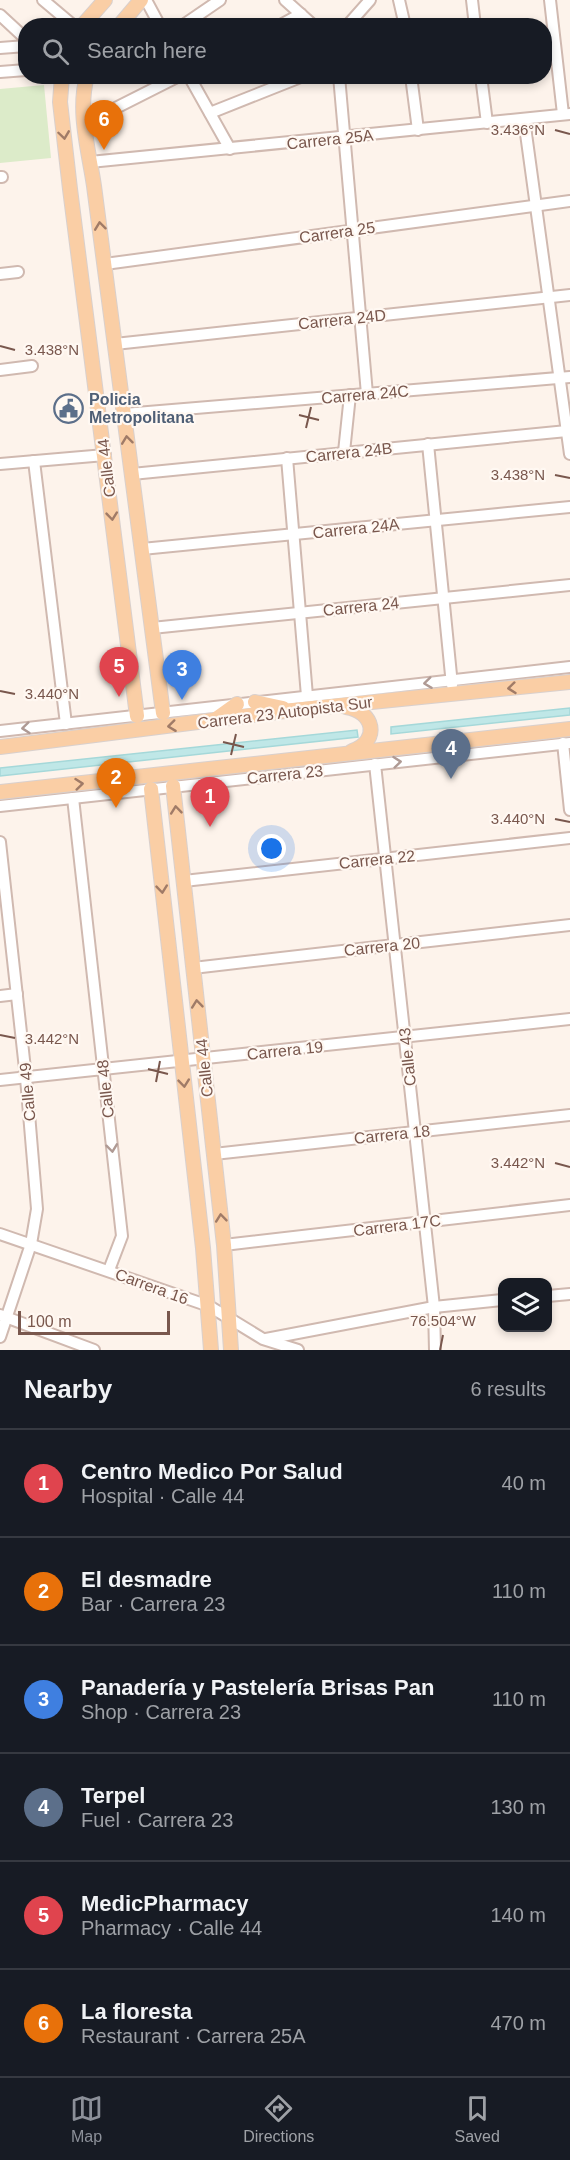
<!DOCTYPE html>
<meta charset="utf-8">
<style>
:root{--surface:#171b24;--page:#242831;--text:#f1f3f6;--muted:#9ea1a6;--line:#363941;--accent:#8c9099}
body{margin:0;font-family:Helvetica,sans-serif;background:var(--page);color:var(--text)}
.controls{position:absolute;right:18px;bottom:18px;display:grid;overflow:hidden;border-radius:12px;box-shadow:0 3px 9px #0003}
.controls button{width:54px;height:54px;display:grid;place-items:center;padding:0;border:0;border-bottom:2px solid var(--line);background:var(--surface);color:var(--text);font:30px sans-serif}
.scale{position:absolute;left:18px;bottom:15px;width:152px;box-sizing:border-box;padding-left:6px;border:3px solid #79574d;border-top:0;font-size:16px;line-height:21px;white-space:nowrap;color:#79574d;-webkit-text-stroke:4px #fff8f2;paint-order:stroke}
.you{position:absolute;left:272px;top:849px;width:21px;height:21px;margin:-15px;border:4px solid #fff;border-radius:50%;background:#1a73e8;box-shadow:0 0 0 9px #1a73e833}
.badge{display:grid;place-items:center;width:39px;height:39px;border-radius:50%;background:var(--accent);color:#fff;font-size:20px;font-weight:700}
.pin{position:absolute;translate:-50% -50px;filter:drop-shadow(0 2px 3px #0008)}
.pin::after{content:'';position:absolute;top:32px;width:21px;height:18px;background:inherit;clip-path:polygon(0 0,100% 0,50% 100%)}
.list{margin:0;padding:0;list-style:none}
h2{display:flex;justify-content:space-between;align-items:center;height:78px;margin:0;padding:0 24px;font-size:26px}
h2 small{font-size:20px;font-weight:400;color:var(--muted)}
.list li{display:grid;grid-template-columns:39px 1fr auto;gap:18px;align-items:center;box-sizing:border-box;height:108px;padding:0 24px;border-top:2px solid var(--line)}
.list b{display:block;font-size:22px;white-space:nowrap}
.list p{margin:0;font-size:20px;white-space:nowrap;color:var(--muted)}
.list em{font-size:20px;font-style:normal;color:var(--muted)}
.icon{flex:none;width:33px;height:33px;fill:none;stroke:currentColor;stroke-width:2;stroke-linecap:round;stroke-linejoin:round}
.map{position:relative;flex:none;width:570px;height:1350px;overflow:hidden}
.search{position:absolute;background:var(--surface);box-shadow:0 3px 9px #0003;left:18px;right:18px;top:18px;height:66px;display:flex;align-items:center;gap:15px;box-sizing:border-box;padding:0 21px;border-radius:24px;color:var(--muted);font-size:22px}
.sheet{height:726px;background:var(--surface)}
nav{display:flex;justify-content:space-around;align-items:center;box-sizing:border-box;height:84px;border-top:2px solid var(--line);background:var(--surface);font-size:16px;color:var(--muted)}
nav a{display:grid;justify-items:center;gap:3px}
nav .on{color:var(--accent)}
.map>svg:first-child{display:block}
.green{fill:#dcebc9}
.water{fill:#bfe7e7;stroke:#a5d8d9;stroke-width:1.5}
.lines{fill:none;stroke-linecap:round;stroke-linejoin:round}
.minor-casing{stroke:#d0b9b0;stroke-width:14}
.major-casing{stroke:#d9d0cd;stroke-width:16}
.minor{stroke:#fff;stroke-width:10}
.major{stroke:#facea5;stroke-width:14}
.oneway{stroke:#a07b67}
.oneway2{stroke:#af9a94}
.ticks{fill:none;stroke:#79574d;stroke-width:2}
.labels{text-anchor:middle;stroke-width:4.5;stroke-linejoin:round;paint-order:stroke}
.street-label{font-size:16px;fill:#79574d;stroke:#fff8f2}
.service-label{font-size:16px;font-weight:bold;fill:#4e5e75;stroke:#fff8f2;text-anchor:start}
.ticks-label{font-size:15px;text-anchor:middle;fill:#79574d;stroke:#fff8f2;stroke-width:4.5;stroke-linejoin:round;paint-order:stroke}
</style>
<div class="map">
<svg width="570" height="1350" viewBox="0 0 570 1350">
<rect width="100%" height="100%" fill="#fdf3eb"/>
<path class="green" d="M 44,85 L 51,158 L 0,163 L 0,89 Z"/>
<g class="water">
<path d="M 570,708 L 570,715 L 391,734 L 391,727 Z"/>
<path d="M 357,730 L 358,737 L 0,776 L 0,768 Z"/>
</g>
<g class="lines">
<defs>
<g id="minor">
<path d="M 43,0 L 74,26"/>
<path d="M 146,0 L 160,26"/>
<path d="M 285,0 L 314,26"/>
<path d="M 399,0 L 405,26"/>
<path d="M 472,0 L 475,26"/>
<path d="M 550,0 L 563,114"/>
<path d="M 0,15 L 26,39"/>
<path d="M 182,26 L 220,0"/>
<path d="M 279,26 L 301,14"/>
<path d="M 347,26 L 370,0"/>
<path d="M 0,48 L 26,46"/>
<path d="M 0,72 L 26,70"/>
<path d="M 189,76 L 230,149"/>
<path d="M 339,76 L 367,394"/>
<path d="M 411,76 L 418,130"/>
<path d="M 481,76 L 487,123"/>
<path d="M 210,113 L 303,76"/>
<path d="M 524,119 L 570,454"/>
<path d="M 84,124 L 179,76"/>
<path d="M 90,162 L 570,114"/>
<path d="M 0,177 L 2,177"/>
<path d="M 105,264 L 570,201"/>
<path d="M 0,274 L 18,272"/>
<path d="M 115,344 L 570,295"/>
<path d="M 0,370 L 32,366"/>
<path d="M 124,414 L 570,377"/>
<path d="M 428,444 L 452,685"/>
<path d="M 344,452 L 350,395"/>
<path d="M 287,458 L 307,696"/>
<path d="M 34,461 L 66,724"/>
<path d="M 0,464 L 105,455"/>
<path d="M 132,474 L 567,431"/>
<path d="M 142,549 L 570,507"/>
<path d="M 152,628 L 570,585"/>
<path d="M 0,731 L 570,667"/>
<path d="M 563,743 L 570,810"/>
<path d="M 375,764 L 434,1307 L 435,1350"/>
<path d="M 73,798 L 122,1236 L 109,1270"/>
<path d="M 0,806 L 570,743"/>
<path d="M 0,842 L 26,1078 L 37,1209 L 31,1244 L 0,1337"/>
<path d="M 184,881 L 570,838"/>
<path d="M 193,968 L 570,925"/>
<path d="M 0,996 L 17,994"/>
<path d="M 0,1080 L 570,1019"/>
<path d="M 214,1154 L 570,1115"/>
<path d="M 0,1234 L 209,1306 L 263,1339 L 298,1350"/>
<path d="M 224,1245 L 570,1205"/>
<path d="M 548,1296 L 570,1294"/>
<path d="M 0,1315 L 94,1350"/>
<path d="M 266,1339 L 434,1307 L 502,1300"/>
</g>
<g id="major">
<path d="M 82,26 L 105,0"/>
<path d="M 119,26 L 141,0"/>
<path d="M 62,76 L 60,102 L 70,189 L 137,716"/>
<path d="M 87,76 C 77,112 89,151 94,186 L 163,713"/>
<path d="M 255,702 L 283,708"/>
<path d="M 346,707 C 374,711 381,741 352,751"/>
<path d="M 216,719 L 237,704"/>
<path d="M 0,747 L 293,710 L 570,682"/>
<path d="M 173,786 L 224,1245 L 231,1350"/>
<path d="M 151,789 L 203,1248 L 211,1350"/>
<path d="M 0,792 L 570,729"/>
</g>
</defs>
<use href="#minor" class="minor-casing"/>
<use href="#major" class="major-casing"/>
<use href="#minor" class="minor"/>
<use href="#major" class="major"/>
</g>
<defs><path id="oneway-chevron" d="M-2-3.5L2.5 0L-2 3.5" fill="none" stroke-width="1.6" stroke-linecap="round" stroke-linejoin="round" transform="scale(1.5)"/></defs>
<g class="oneway">
<use href="#oneway-chevron" transform="translate(64 135) rotate(82)"/>
<use href="#oneway-chevron" transform="translate(100 226) rotate(-97)"/>
<use href="#oneway-chevron" transform="translate(127 440) rotate(-97)"/>
<use href="#oneway-chevron" transform="translate(112 516) rotate(84)"/>
<use href="#oneway-chevron" transform="translate(512 688) rotate(174)"/>
<use href="#oneway-chevron" transform="translate(172 726) rotate(173)"/>
<use href="#oneway-chevron" transform="translate(79 784) rotate(-6)"/>
<use href="#oneway-chevron" transform="translate(176 810) rotate(-96)"/>
<use href="#oneway-chevron" transform="translate(162 889) rotate(84)"/>
<use href="#oneway-chevron" transform="translate(197 1004) rotate(-96)"/>
<use href="#oneway-chevron" transform="translate(184 1083) rotate(84)"/>
<use href="#oneway-chevron" transform="translate(221 1218) rotate(-96)"/>
</g>
<g class="oneway2">
<use href="#oneway-chevron" transform="translate(428 683) rotate(173)"/>
<use href="#oneway-chevron" transform="translate(26 728) rotate(174)"/>
<use href="#oneway-chevron" transform="translate(397 762) rotate(-6)"/>
<use href="#oneway-chevron" transform="translate(112 1148) rotate(83)"/>
</g>
<path class="ticks" d="M 555,130 L 570,134M 0,346 L 15,350M 299,415 L 319,420M 306,428 L 311,407M 555,475 L 570,478M 0,691 L 15,694M 223,742 L 244,747M 231,755 L 236,734M 555,819 L 570,822M 0,1035 L 15,1038M 148,1069 L 168,1074M 156,1082 L 160,1061M 555,1163 L 570,1167M 440,1350 L 443,1335"/>
<defs>
<symbol id="civic-ring" viewBox="-11 -11 22 22"><circle r="9.5" fill="#fff8f2" stroke="#5c6f8a" stroke-width="1.5"/><path d="M-.6-6.5H3V-4.5H.6V-3L4-1V1h2V6H-6V1h2V-1L-.6-3ZM-1.2 2.5V6h2.4V2.5Z" fill="#5c6f8a"/></symbol>
</defs>
<g fill-rule="evenodd">
<use href="#civic-ring" x="52" y="392" width="33" height="33"/>
</g>
<g class="labels">
<g class="street-label">
<text transform="translate(330 139) rotate(-6)" y="6">Carrera 25A</text>
<text transform="translate(337 232) rotate(-8)" y="6">Carrera 25</text>
<text transform="translate(342 319) rotate(-6)" y="6">Carrera 24D</text>
<text transform="translate(365 394) rotate(-5)" y="6">Carrera 24C</text>
<text transform="translate(349 452) rotate(-6)" y="6">Carrera 24B</text>
<text transform="translate(106 468) rotate(-97)" y="6">Calle 44</text>
<text transform="translate(356 528) rotate(-6)" y="6">Carrera 24A</text>
<text transform="translate(361 606) rotate(-6)" y="6">Carrera 24</text>
<text transform="translate(285 712) rotate(-7)" y="6">Carrera 23 Autopista Sur</text>
<text transform="translate(285 774) rotate(-6)" y="6">Carrera 23</text>
<text transform="translate(377 859) rotate(-6)" y="6">Carrera 22</text>
<text transform="translate(382 946) rotate(-6)" y="6">Carrera 20</text>
<text transform="translate(285 1050) rotate(-6)" y="6">Carrera 19</text>
<text transform="translate(407 1057) rotate(-96)" y="6">Calle 43</text>
<text transform="translate(204 1068) rotate(-96)" y="6">Calle 44</text>
<text transform="translate(105 1089) rotate(-96)" y="6">Calle 48</text>
<text transform="translate(27 1092) rotate(-95)" y="6">Calle 49</text>
<text transform="translate(392 1134) rotate(-6)" y="6">Carrera 18</text>
<text transform="translate(397 1225) rotate(-7)" y="6">Carrera 17C</text>
<text transform="translate(152 1286) rotate(20)" y="6">Carrera 16</text>
</g>
<g class="service-label">
<text x="89" y="405">Policia<tspan x="89" dy="18">Metropolitana</tspan></text>
</g>
</g>
<g class="ticks-label">
<text x="518" y="135">3.436°N</text>
<text x="52" y="355">3.438°N</text>
<text x="518" y="480">3.438°N</text>
<text x="52" y="699">3.440°N</text>
<text x="518" y="824">3.440°N</text>
<text x="52" y="1044">3.442°N</text>
<text x="518" y="1168">3.442°N</text>
<text x="443" y="1326">76.504°W</text>
</g>
</svg>
<div class="controls">
<button><svg class="icon" aria-label="layers" viewBox="0 0 24 24"><path d="M12 4l9 5-9 5-9-5zM3 14l9 5 9-5"/></svg></button>
</div>
<div class="scale">100 m</div>
<div class="you"></div>
<div class="pin badge" style="left:210px;top:827px;background:#e0444e">1</div>
<div class="pin badge" style="left:116px;top:808px;background:#e8710a">2</div>
<div class="pin badge" style="left:182px;top:700px;background:#3f7fe0">3</div>
<div class="pin badge" style="left:451px;top:779px;background:#5c6f8a">4</div>
<div class="pin badge" style="left:119px;top:697px;background:#e0444e">5</div>
<div class="pin badge" style="left:104px;top:150px;background:#e8710a">6</div>
<div class="search"><svg class="icon" aria-label="search" viewBox="0 0 24 24"><circle cx="10" cy="10" r="6"/><path d="M15 15l6 6"/></svg>Search here</div>
</div>
<section class="sheet">
<h2>Nearby<small>6 results</small></h2>
<ul class="list">
<li><span class="badge" style="background:#e0444e">1</span><div><b>Centro Medico Por Salud</b><p>Hospital · Calle 44</p></div><em>40 m</em></li>
<li><span class="badge" style="background:#e8710a">2</span><div><b>El desmadre</b><p>Bar · Carrera 23</p></div><em>110 m</em></li>
<li><span class="badge" style="background:#3f7fe0">3</span><div><b>Panadería y Pastelería Brisas Pan</b><p>Shop · Carrera 23</p></div><em>110 m</em></li>
<li><span class="badge" style="background:#5c6f8a">4</span><div><b>Terpel</b><p>Fuel · Carrera 23</p></div><em>130 m</em></li>
<li><span class="badge" style="background:#e0444e">5</span><div><b>MedicPharmacy</b><p>Pharmacy · Calle 44</p></div><em>140 m</em></li>
<li><span class="badge" style="background:#e8710a">6</span><div><b>La floresta</b><p>Restaurant · Carrera 25A</p></div><em>470 m</em></li>
</ul>
</section>
<nav>
<a class="on"><svg class="icon" aria-label="map" viewBox="0 0 24 24"><path d="M3 6l6-2 6 2 6-2v14l-6 2-6-2-6 2zM9 4v14M15 6v14"/></svg>Map</a>
<a><svg class="icon" aria-label="directions" viewBox="0 0 24 24"><path d="M12 3l9 9-9 9-9-9zM9 14v-3h6M13 9l2 2-2 2"/></svg>Directions</a>
<a><svg class="icon" aria-label="saved" viewBox="0 0 24 24"><path d="M7 4h10v16l-5-4-5 4z"/></svg>Saved</a>
</nav>
